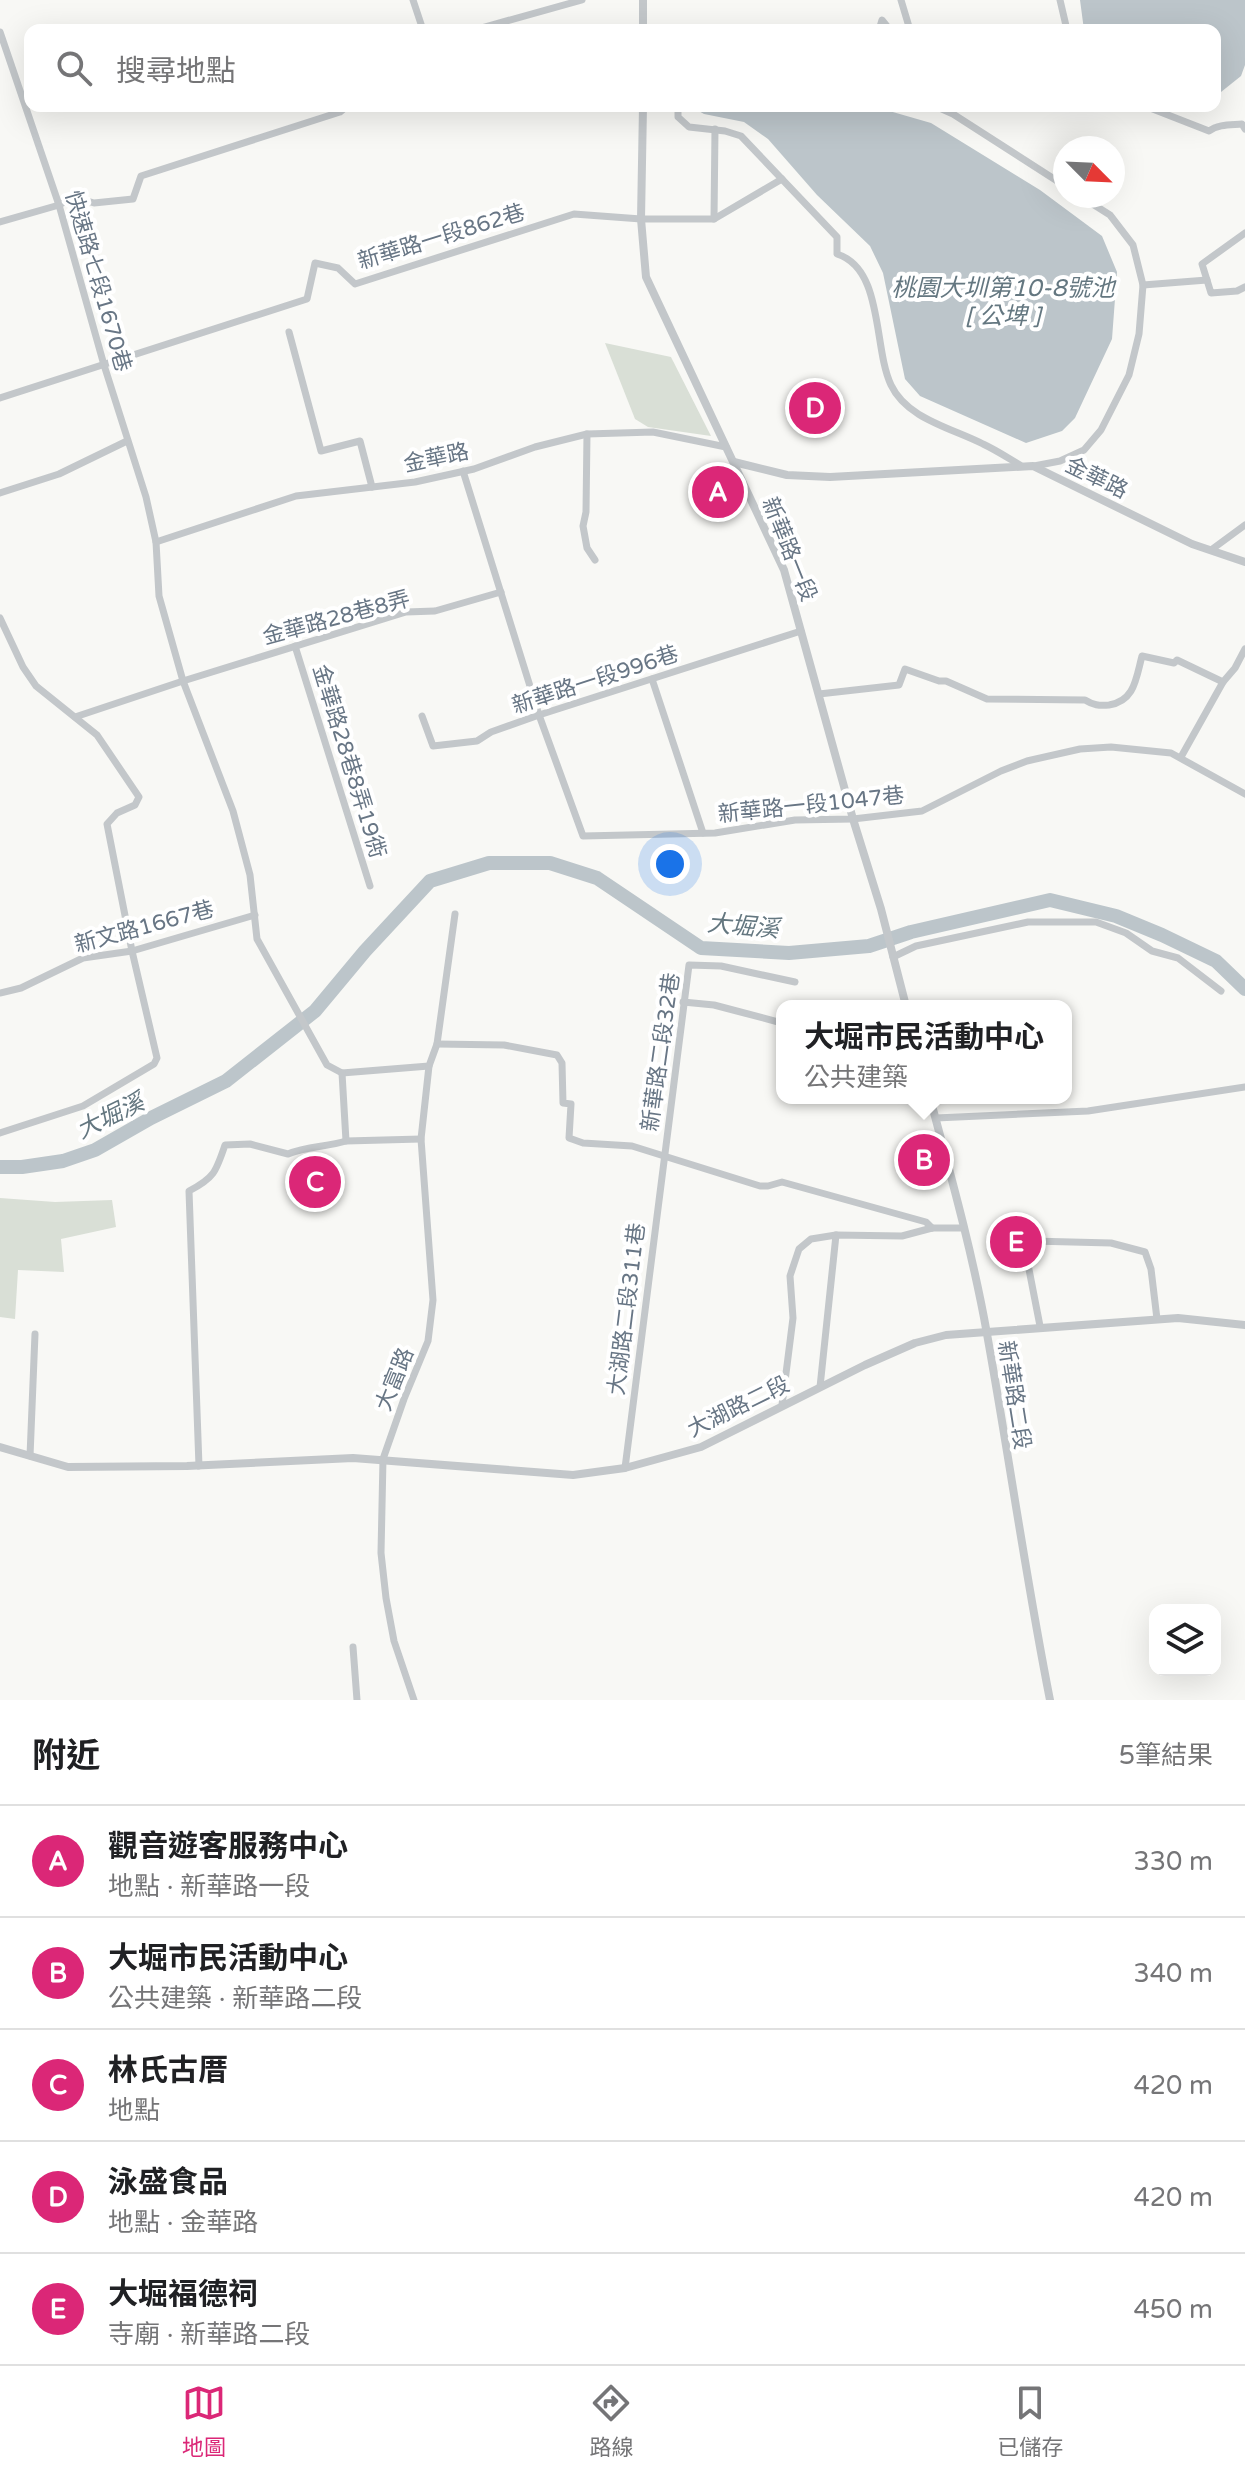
<!DOCTYPE html>
<html lang="zh-TW">
<meta charset="utf-8">
<style>
:root{--surface:#fff;--page:#f2f2f2;--text:#202124;--muted:#757577;--line:#e0e0e0;--accent:#db2777}
body{margin:0;font-family:"Varela Round","Noto Sans TC",sans-serif;background:var(--page);color:var(--text)}
.controls{position:absolute;right:24px;bottom:24px;display:grid;overflow:hidden;border-radius:16px;box-shadow:0 8px 32px #0002}
.controls button{width:72px;height:72px;display:grid;place-items:center;padding:0;border:0;border-bottom:2px solid var(--line);background:var(--surface);color:var(--text);font:40px sans-serif}
.compass{position:absolute;left:1053px;top:136px;width:72px;height:72px;border-radius:50%;background:var(--surface);box-shadow:0 8px 32px #0002;rotate:114deg}
.you{position:absolute;left:670px;top:864px;width:28px;height:28px;margin:-20px;border:6px solid #fff;border-radius:50%;background:#1a73e8;box-shadow:0 0 0 12px #1a73e833}
.badge{display:grid;place-items:center;width:52px;height:52px;border-radius:50%;background:var(--accent);color:#fff;font-size:26px;font-weight:700}
.pin{position:absolute;translate:-50% -50%;border:4px solid #fff;box-shadow:0 2px 8px #0006}
.popup{position:absolute;left:776px;top:1000px;width:296px;height:104px;box-sizing:border-box;display:grid;place-content:center;border-radius:16px;background:var(--surface);filter:drop-shadow(0 2px 6px #0005);font-size:26px;white-space:nowrap;color:var(--muted)}
.popup b{font-size:30px;color:var(--text)}
.popup::after{content:'';position:absolute;left:50%;top:100%;margin-left:-16px;border:16px solid transparent;border-top-color:var(--surface)}
.list{margin:0;padding:0;list-style:none}
h2{display:flex;justify-content:space-between;align-items:center;height:104px;margin:0;padding:0 32px;font-size:34px}
h2 small{font-size:26px;font-weight:400;color:var(--muted)}
.list li{display:grid;grid-template-columns:52px 1fr auto;gap:24px;align-items:center;box-sizing:border-box;height:112px;padding:0 32px;border-top:2px solid var(--line)}
.list b{display:block;font-size:30px;white-space:nowrap}
.list p{margin:0;font-size:26px;white-space:nowrap;color:var(--muted)}
.list em{font-size:26px;font-style:normal;color:var(--muted)}
.icon{flex:none;width:44px;height:44px;fill:none;stroke:currentColor;stroke-width:2;stroke-linecap:round;stroke-linejoin:round}
.map{position:relative;flex:none;width:1245px;height:1700px;overflow:hidden}
.search{position:absolute;background:var(--surface);box-shadow:0 8px 32px #0002;left:24px;right:24px;top:24px;height:88px;display:flex;align-items:center;gap:20px;box-sizing:border-box;padding:0 28px;border-radius:16px;color:var(--muted);font-size:30px}
.sheet{height:664px;background:var(--surface)}
nav{display:flex;justify-content:space-around;align-items:center;box-sizing:border-box;height:112px;border-top:2px solid var(--line);background:var(--surface);font-size:22px;color:var(--muted)}
nav a{display:grid;justify-items:center;gap:4px}
nav .on{color:var(--accent)}
.map>svg:first-child{display:block}
.green{fill:#d9dfd6}
.water{fill:#bcc5ca}
.lines{fill:none;stroke-linecap:round;stroke-linejoin:round}
.river{stroke:#bcc5ca;stroke-width:14}
.minor{stroke:#c3c7ca;stroke-width:7}
.tertiary{stroke:#c3c7ca;stroke-width:8}
.labels{text-anchor:middle;stroke-width:8;stroke-linejoin:round;paint-order:stroke}
.street-label{font-size:22px;fill:#687685;stroke:#fff}
.water-label{font-size:24px;font-style:italic;fill:#647780;stroke:#fff}
</style>
<div class="map">
<svg width="1245" height="1700" viewBox="0 0 1245 1700">
<rect width="100%" height="100%" fill="#f8f8f5"/>
<g class="green">
<path d="M 605,343 L 671,357 L 711,436 L 648,427 L 635,419 Z"/>
<path d="M 0,1198 L 55,1202 L 112,1200 L 116,1227 L 61,1239 L 64,1272 L 18,1270 L 15,1319 L 0,1317 Z"/>
</g>
<g class="water">
<path d="M 1080,0 L 1245,0 L 1245,65 L 1241,76 L 1221,92 L 1215,92 L 1215,30 L 1084,30 Z"/>
<path d="M 690,106 L 872,106 L 931,123 L 1040,190 L 1102,236 L 1117,272 L 1112,339 L 1075,418 L 1062,431 L 1026,443 L 920,396 L 905,379 L 883,273 L 870,246 L 817,195 L 768,139 L 744,122 L 704,114 Z"/>
</g>
<g class="lines">
<path class="river" d="M 0,1167 L 22,1167 L 63,1161 L 95,1150 L 151,1118 L 226,1081 L 315,1011 L 365,951 L 430,881 L 489,863 L 550,863 L 597,878 L 701,948 L 789,953 L 869,946 L 911,932 L 1050,900 L 1116,916 L 1162,935 L 1216,961 L 1245,989"/>
<g class="minor">
<path d="M 413,0 L 423,30"/>
<path d="M 901,0 L 910,30"/>
<path d="M 1060,0 L 1067,30"/>
<path d="M 474,30 L 582,0"/>
<path d="M 879,30 L 882,20 L 890,30"/>
<path d="M 0,32 L 59,205 L 104,365 L 146,497 L 156,542 L 159,596 L 183,681 L 233,811 L 250,875 L 257,939 L 327,1065 L 342,1073 L 429,1066 L 437,1044 L 455,914"/>
<path d="M 678,106 L 678,117 L 689,127 L 725,131 L 741,136 L 837,237 L 837,254 C 884,269 873,347 891,385 C 907,419 952,428 983,444 C 996,450 1008,458 1020,465"/>
<path d="M 935,106 L 953,114 L 1065,186"/>
<path d="M 1145,106 L 1209,131 C 1218,124 1231,125 1242,124 L 1245,129"/>
<path d="M 714,219 L 715,129"/>
<path d="M 0,222 L 59,205 L 74,197 L 94,203 L 133,199 L 141,176 L 340,112 L 347,106"/>
<path d="M 1245,233 L 1202,264 L 1211,293 L 1237,291 L 1245,287"/>
<path d="M 1143,285 L 1207,280"/>
<path d="M 289,332 L 321,451 L 360,441 L 372,487"/>
<path d="M 0,398 L 307,299 L 315,263 L 338,268 L 355,284 L 574,214 L 641,219 L 714,219 L 782,179"/>
<path d="M 587,434 L 586,512 L 583,526 L 587,548 L 595,560"/>
<path d="M 1034,466 L 1060,461 L 1084,450 L 1101,430 L 1129,375 L 1139,334 L 1143,285 L 1133,245 L 1110,215 L 1080,196"/>
<path d="M 463,471 L 539,715 L 583,836 L 715,833 L 795,820 L 853,819 L 922,811 L 1001,771 L 1027,761 L 1080,749 L 1111,747 L 1171,753 L 1245,794"/>
<path d="M 0,493 L 59,474 L 127,441"/>
<path d="M 156,542 L 296,496 L 415,482 L 474,469 L 535,447 L 587,434 L 653,432 L 726,447"/>
<path d="M 1211,550 L 1245,525"/>
<path d="M 0,618 L 23,667 L 36,686 L 97,735 L 139,797 L 135,805 L 117,813 L 107,824 L 132,951 L 157,1058 L 154,1064 L 83,1106 L 0,1133"/>
<path d="M 295,646 L 370,886"/>
<path d="M 652,679 L 703,833"/>
<path d="M 819,694 L 899,685 L 905,669 L 939,681 L 946,681 L 987,699 L 1085,700 C 1093,705 1099,706 1109,705 C 1135,701 1136,678 1142,656 L 1174,663 L 1177,660 L 1223,682"/>
<path d="M 422,716 L 433,746 L 477,741 L 491,732 L 539,715 L 801,631"/>
<path d="M 75,717 L 183,681 L 406,612 L 435,611 L 501,592"/>
<path d="M 1181,757 L 1223,682 L 1235,668 L 1245,649"/>
<path d="M 893,957 L 916,946 L 1028,922 L 1096,922 L 1126,933 L 1152,951 L 1178,958 L 1221,991"/>
<path d="M 0,993 L 21,988 L 83,958 L 132,951 L 255,915"/>
<path d="M 683,1002 L 714,1005 L 782,1023"/>
<path d="M 437,1044 L 504,1045 L 557,1055 L 562,1063 L 563,1103 L 571,1104 L 569,1138 L 583,1143 L 632,1146 L 760,1186 L 768,1186 L 782,1182 L 926,1222 L 932,1228"/>
<path d="M 342,1073 L 346,1141 L 421,1139"/>
<path d="M 936,1118 L 1088,1111 L 1245,1087"/>
<path d="M 1040,1326 L 1026,1254 L 1032,1241 L 1111,1243 L 1145,1252 L 1151,1269 L 1157,1319"/>
<path d="M 820,1387 L 836,1235"/>
<path d="M 782,1405 L 793,1318 L 790,1276 L 799,1249 L 811,1239 L 836,1235 L 902,1236 L 932,1228 L 964,1228"/>
<path d="M 30,1456 L 35,1334"/>
<path d="M 199,1466 L 189,1191 C 214,1178 216,1172 225,1145 L 250,1144 L 288,1154 C 306,1146 327,1147 346,1141"/>
<path d="M 625,1468 L 689,965 L 721,966 L 795,982"/>
<path d="M 353,1647 L 357,1700"/>
<path d="M 414,1700 L 394,1641 L 386,1598 L 381,1553 L 383,1459 L 404,1399 L 428,1341 L 433,1300 L 421,1139 L 429,1066"/>
</g>
<g class="tertiary">
<path d="M 643,0 L 643,30"/>
<path d="M 643,106 L 641,219 L 646,277 L 784,570 L 853,819 L 881,909 L 906,1006"/>
<path d="M 734,462 L 787,475 L 830,477 L 1033,466 L 1192,544 L 1245,562"/>
<path d="M 930,1098 C 951,1176 973,1255 987,1334 C 1009,1456 1026,1579 1050,1700"/>
<path d="M 0,1447 L 68,1467 L 187,1466 L 353,1458 L 573,1475 L 625,1468 L 701,1447 L 865,1365 L 915,1343 L 946,1335 L 1178,1318 L 1245,1325"/>
</g>
</g>
<g class="labels">
<g class="street-label">
<text transform="translate(441 236) rotate(-17)" y="8">新華路一段862巷</text>
<text transform="translate(99 281) rotate(74)" y="8">快速路七段1670巷</text>
<text transform="translate(436 457) rotate(-12)" y="8">金華路</text>
<text transform="translate(1097 477) rotate(26)" y="8">金華路</text>
<text transform="translate(790 549) rotate(68)" y="8">新華路一段</text>
<text transform="translate(336 617) rotate(-15)" y="8">金華路28巷8弄</text>
<text transform="translate(595 679) rotate(-18)" y="8">新華路一段996巷</text>
<text transform="translate(350 761) rotate(73)" y="8">金華路28巷8弄19衖</text>
<text transform="translate(811 804) rotate(-6)" y="8">新華路一段1047巷</text>
<text transform="translate(144 926) rotate(-15)" y="8">新文路1667巷</text>
<text transform="translate(660 1052) rotate(-82)" y="8">新華路二段32巷</text>
<text transform="translate(626 1309) rotate(-83)" y="8">大湖路二段311巷</text>
<text transform="translate(394 1379) rotate(-68)" y="8">大富路</text>
<text transform="translate(1015 1395) rotate(81)" y="8">新華路二段</text>
<text transform="translate(738 1406) rotate(-26)" y="8">大湖路二段</text>
</g>
<g class="water-label">
<text x="1003" y="296">桃園大圳第10-8號池<tspan x="1003" dy="28">[ 公埤 ]</tspan></text>
<text transform="translate(743 926) rotate(5)" y="8">大堀溪</text>
<text transform="translate(110 1116) rotate(-26)" y="8">大堀溪</text>
</g>
</g>
</svg>
<div class="controls">
<button><svg class="icon" aria-label="layers" viewBox="0 0 24 24"><path d="M12 4l9 5-9 5-9-5zM3 14l9 5 9-5"/></svg></button>
</div>
<svg class="compass" viewBox="-18 -18 36 36"><path d="M0-13l5 13h-10z" fill="#e53935"/><path d="M0 13l5-13h-10z" fill="#757577"/></svg>
<div class="you"></div>
<div class="pin badge" style="left:718px;top:492px">A</div>
<div class="pin badge" style="left:924px;top:1160px">B</div>
<div class="popup"><b>大堀市民活動中心</b>公共建築</div>
<div class="pin badge" style="left:315px;top:1182px">C</div>
<div class="pin badge" style="left:815px;top:408px">D</div>
<div class="pin badge" style="left:1016px;top:1242px">E</div>
<div class="search"><svg class="icon" aria-label="search" viewBox="0 0 24 24"><circle cx="10" cy="10" r="6"/><path d="M15 15l6 6"/></svg>搜尋地點</div>
</div>
<section class="sheet">
<h2>附近<small>5筆結果</small></h2>
<ul class="list">
<li><span class="badge">A</span><div><b>觀音遊客服務中心</b><p>地點 · 新華路一段</p></div><em>330 m</em></li>
<li><span class="badge">B</span><div><b>大堀市民活動中心</b><p>公共建築 · 新華路二段</p></div><em>340 m</em></li>
<li><span class="badge">C</span><div><b>林氏古厝</b><p>地點</p></div><em>420 m</em></li>
<li><span class="badge">D</span><div><b>泳盛食品</b><p>地點 · 金華路</p></div><em>420 m</em></li>
<li><span class="badge">E</span><div><b>大堀福德祠</b><p>寺廟 · 新華路二段</p></div><em>450 m</em></li>
</ul>
</section>
<nav>
<a class="on"><svg class="icon" aria-label="map" viewBox="0 0 24 24"><path d="M3 6l6-2 6 2 6-2v14l-6 2-6-2-6 2zM9 4v14M15 6v14"/></svg>地圖</a>
<a><svg class="icon" aria-label="directions" viewBox="0 0 24 24"><path d="M12 3l9 9-9 9-9-9zM9 14v-3h6M13 9l2 2-2 2"/></svg>路線</a>
<a><svg class="icon" aria-label="saved" viewBox="0 0 24 24"><path d="M7 4h10v16l-5-4-5 4z"/></svg>已儲存</a>
</nav>
